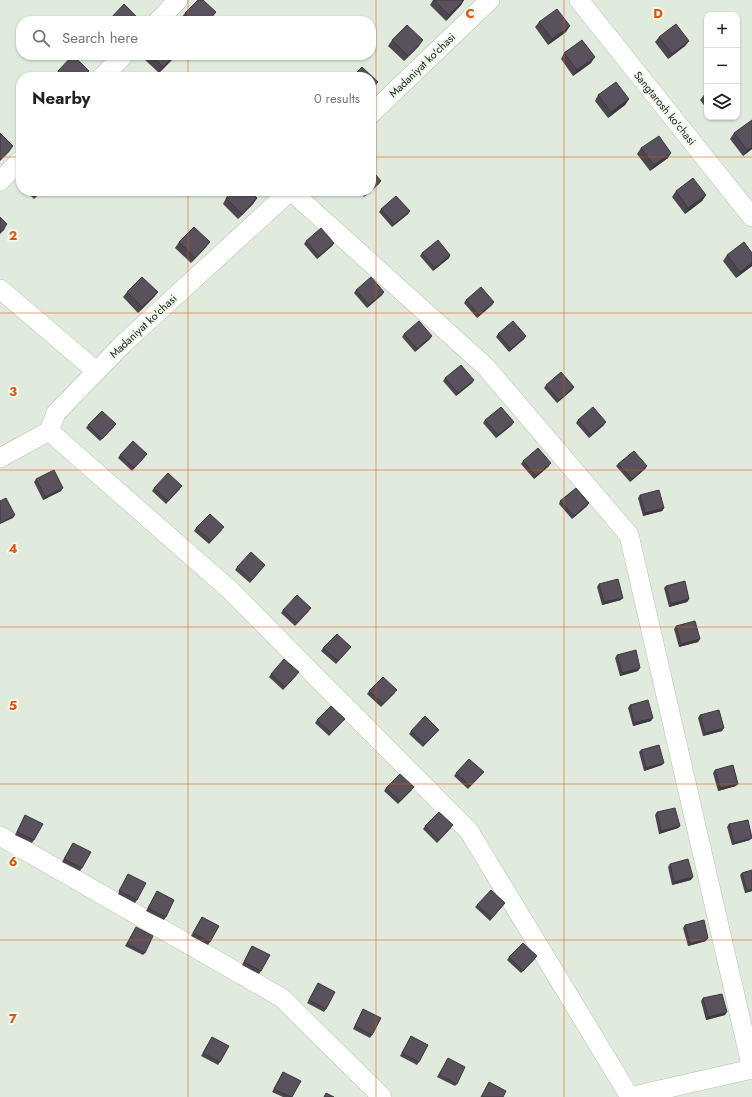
<!DOCTYPE html>
<meta charset="utf-8">
<style>
:root{--surface:#fff;--page:#f6f6f6;--text:#202124;--muted:#757577;--line:#e0e0e0}
body{margin:0;font-family:Jost,sans-serif;background:var(--page);color:var(--text)}
.controls{position:absolute;right:12px;top:12px;display:grid;overflow:hidden;border-radius:8px;box-shadow:0 1px 3px #0004}
.controls button{width:36px;height:36px;display:grid;place-items:center;padding:0;border:0;border-bottom:1px solid var(--line);background:var(--surface);color:var(--text);font:20px sans-serif}
.list{margin:0;padding:0;list-style:none}
h2{display:flex;justify-content:space-between;align-items:center;height:52px;margin:0;padding:0 16px;font-size:17px}
h2 small{font-size:13px;font-weight:400;color:var(--muted)}
.icon{flex:none;width:22px;height:22px;fill:none;stroke:currentColor;stroke-width:2;stroke-linecap:round;stroke-linejoin:round}
.map{position:relative;flex:none;width:752px;height:1097px;overflow:hidden}
.search{position:absolute;background:var(--surface);box-shadow:0 1px 3px #0004;left:16px;top:16px;width:360px;height:44px;display:flex;align-items:center;gap:10px;box-sizing:border-box;padding:0 14px;border-radius:16px;color:var(--muted);font-size:15px}
.panel{position:absolute;background:var(--surface);box-shadow:0 1px 3px #0004;left:16px;top:72px;width:360px;height:124px;border-radius:16px}
.map>svg:first-child{display:block}
.lines{fill:none;stroke-linecap:round;stroke-linejoin:round}
.street-casing{stroke:#b6bfb2;stroke-width:20}
.street{stroke:#fff;stroke-width:19}
.wall{fill:#4d464f}
.shaded-wall{fill:#3e3940}
.building{fill:#59515c;stroke:#3e3940}
.grid{fill:none;stroke:#de560d;stroke-width:1;stroke-opacity:0.55}
.labels{text-anchor:middle;stroke-width:4;stroke-linejoin:round;paint-order:stroke}
.street-label{font-size:11px;fill:#1d201b;stroke:#eff8ea}
.grid-label{font-size:13px;text-anchor:middle;font-weight:bold;fill:#de560d;stroke:#eff8ea;stroke-width:4;stroke-linejoin:round;paint-order:stroke}
</style>
<div class="map">
<svg width="752" height="1097" viewBox="0 0 752 1097">
<rect width="100%" height="100%" fill="#e1ebdd"/>
<g class="lines">
<defs>
<g id="street">
<path d="M 579,0 L 752,217"/>
<path d="M 158,21 L 178,0"/>
<path d="M 102,77 L 124,55"/>
<path d="M 371,114 L 490,0"/>
<path d="M 0,181 L 21,160"/>
<path d="M 291,191 L 485,366 L 629,535 L 752,1069"/>
<path d="M 0,289 L 96,371"/>
<path d="M 49,431 L 230,590 L 469,831 L 630,1097"/>
<path d="M 0,458 L 49,431 L 56,413 L 122,345 L 290,191"/>
<path d="M 0,836 L 282,998 L 382,1097"/>
<path d="M 629,1097 L 752,1069"/>
</g>
</defs>
<use href="#street" class="street-casing"/>
<use href="#street" class="street"/>
</g>
<g class="wall">
<path d="M 433,0 L 464,0 L 461,5 L 446,21 L 430,5 Z"/>
<path d="M 216,12 L 209,21 L 184,21 L 181,18 L 185,13 Z"/>
<path d="M 539,22 L 566,32 L 548,45 L 535,27 Z"/>
<path d="M 659,37 L 689,41 L 685,46 L 668,59 L 655,42 Z"/>
<path d="M 392,40 L 419,46 L 404,61 L 388,46 Z"/>
<path d="M 564,53 L 591,63 L 573,76 L 561,59 Z"/>
<path d="M 145,55 L 176,55 L 159,73 L 143,58 Z"/>
<path d="M 58,71 L 89,71 L 84,77 L 54,77 L 54,76 Z"/>
<path d="M 707,93 L 707,109 L 700,100 L 704,95 Z"/>
<path d="M 598,95 L 629,99 L 625,105 L 608,118 L 595,101 Z"/>
<path d="M 21,108 L 21,118 L 17,114 Z"/>
<path d="M 734,133 L 752,149 L 743,156 L 730,139 Z"/>
<path d="M 641,148 L 668,158 L 650,171 L 637,154 Z"/>
<path d="M 21,180 L 21,187 L 18,184 Z"/>
<path d="M 26,191 L 42,191 L 34,199 Z"/>
<path d="M 359,191 L 371,191 L 364,197 Z"/>
<path d="M 676,191 L 706,195 L 702,201 L 685,214 L 672,197 Z"/>
<path d="M 226,198 L 257,198 L 253,204 L 238,219 L 223,204 Z"/>
<path d="M 381,209 L 410,211 L 408,214 L 392,227 L 379,212 Z"/>
<path d="M 306,241 L 334,243 L 332,246 L 317,259 L 304,244 Z"/>
<path d="M 179,242 L 206,247 L 191,263 L 175,248 Z"/>
<path d="M 422,253 L 450,255 L 449,258 L 433,271 L 420,256 Z"/>
<path d="M 752,253 L 752,266 L 736,278 L 723,261 L 727,255 Z"/>
<path d="M 356,290 L 384,292 L 382,295 L 367,308 L 354,293 Z"/>
<path d="M 127,292 L 158,292 L 154,297 L 138,313 L 123,297 Z"/>
<path d="M 466,300 L 494,302 L 492,305 L 477,318 L 464,303 Z"/>
<path d="M 404,334 L 430,339 L 415,352 L 402,337 Z"/>
<path d="M 498,334 L 526,336 L 524,339 L 509,352 L 496,337 Z"/>
<path d="M 445,378 L 474,380 L 472,383 L 456,396 L 443,381 Z"/>
<path d="M 546,385 L 574,387 L 572,390 L 557,403 L 544,388 Z"/>
<path d="M 485,420 L 512,425 L 496,438 L 483,423 Z"/>
<path d="M 578,420 L 604,425 L 589,438 L 576,423 Z"/>
<path d="M 88,425 L 114,427 L 100,441 L 86,428 Z"/>
<path d="M 120,455 L 145,457 L 132,471 L 118,458 Z"/>
<path d="M 523,461 L 549,466 L 534,479 L 521,464 Z"/>
<path d="M 618,464 L 647,466 L 645,469 L 630,482 L 616,466 Z"/>
<path d="M 36,479 L 61,491 L 43,500 L 34,482 Z"/>
<path d="M 154,488 L 180,489 L 166,504 L 152,491 Z"/>
<path d="M 640,495 L 664,508 L 662,511 L 643,516 L 638,498 Z"/>
<path d="M 560,501 L 589,503 L 587,506 L 572,519 L 559,504 Z"/>
<path d="M 196,528 L 222,530 L 209,544 L 194,531 Z"/>
<path d="M 265,565 L 250,583 L 235,570 L 237,567 Z"/>
<path d="M 599,584 L 621,600 L 602,605 L 597,587 Z"/>
<path d="M 666,586 L 689,599 L 687,602 L 669,607 L 664,588 Z"/>
<path d="M 283,610 L 309,611 L 295,626 L 281,613 Z"/>
<path d="M 676,626 L 700,639 L 698,642 L 679,647 L 674,629 Z"/>
<path d="M 351,647 L 336,664 L 321,651 L 323,648 Z"/>
<path d="M 617,655 L 638,671 L 620,676 L 615,658 Z"/>
<path d="M 271,674 L 297,675 L 283,690 L 269,677 Z"/>
<path d="M 369,691 L 395,693 L 381,707 L 367,694 Z"/>
<path d="M 630,705 L 651,721 L 633,726 L 628,708 Z"/>
<path d="M 700,715 L 722,731 L 703,736 L 698,718 Z"/>
<path d="M 317,720 L 343,721 L 329,736 L 315,723 Z"/>
<path d="M 411,731 L 437,732 L 423,747 L 409,734 Z"/>
<path d="M 641,750 L 662,765 L 644,771 L 639,752 Z"/>
<path d="M 715,770 L 736,786 L 718,791 L 713,773 Z"/>
<path d="M 484,772 L 468,789 L 454,776 L 456,773 Z"/>
<path d="M 386,788 L 412,790 L 398,804 L 384,791 Z"/>
<path d="M 657,812 L 680,826 L 678,828 L 659,834 L 655,815 Z"/>
<path d="M 25,815 L 34,840 L 32,843 L 15,835 Z"/>
<path d="M 729,824 L 750,840 L 732,845 L 727,827 Z"/>
<path d="M 425,826 L 451,828 L 437,843 L 423,829 Z"/>
<path d="M 73,843 L 82,868 L 80,871 L 62,862 Z"/>
<path d="M 670,864 L 691,880 L 672,885 L 668,867 Z"/>
<path d="M 752,870 L 752,891 L 745,893 L 740,875 L 742,873 Z"/>
<path d="M 128,874 L 137,900 L 135,903 L 118,894 Z"/>
<path d="M 157,891 L 166,917 L 164,920 L 146,911 Z"/>
<path d="M 505,903 L 490,921 L 475,907 L 477,905 Z"/>
<path d="M 202,917 L 210,942 L 208,945 L 191,936 Z"/>
<path d="M 685,925 L 706,941 L 688,946 L 683,928 Z"/>
<path d="M 136,927 L 145,953 L 143,955 L 125,946 Z"/>
<path d="M 252,946 L 261,971 L 259,974 L 242,965 Z"/>
<path d="M 509,957 L 535,959 L 521,973 L 507,960 Z"/>
<path d="M 318,983 L 326,1009 L 324,1012 L 307,1003 Z"/>
<path d="M 703,998 L 725,1015 L 706,1020 L 701,1001 Z"/>
<path d="M 363,1009 L 372,1035 L 370,1038 L 353,1029 Z"/>
<path d="M 411,1036 L 419,1062 L 417,1065 L 400,1056 Z"/>
<path d="M 212,1037 L 220,1062 L 218,1065 L 201,1056 Z"/>
<path d="M 448,1058 L 457,1084 L 455,1086 L 437,1077 Z"/>
<path d="M 283,1072 L 292,1097 L 283,1097 L 272,1092 Z"/>
</g>
<g class="shaded-wall">
<path d="M 464,0 L 461,5 L 446,21 L 449,15 Z"/>
<path d="M 570,26 L 566,32 L 548,45 L 552,39 Z"/>
<path d="M 423,40 L 419,46 L 404,61 L 408,56 Z"/>
<path d="M 689,41 L 685,46 L 668,59 L 672,54 Z"/>
<path d="M 175,55 L 176,55 L 174,58 L 159,73 L 163,67 Z"/>
<path d="M 595,57 L 591,63 L 573,76 L 577,70 Z"/>
<path d="M 378,82 L 374,88 L 371,91 L 371,89 Z"/>
<path d="M 629,99 L 625,105 L 608,118 L 611,112 Z"/>
<path d="M 13,146 L 9,152 L 0,161 L 0,160 Z"/>
<path d="M 752,147 L 752,149 L 743,156 L 747,150 Z"/>
<path d="M 671,153 L 668,158 L 650,171 L 654,165 Z"/>
<path d="M 381,181 L 379,184 L 371,191 L 371,190 Z"/>
<path d="M 41,191 L 42,191 L 34,199 L 38,194 Z"/>
<path d="M 706,195 L 702,201 L 685,214 L 688,208 Z"/>
<path d="M 257,198 L 253,204 L 238,219 L 242,214 Z"/>
<path d="M 410,211 L 408,214 L 392,227 L 394,224 Z"/>
<path d="M 7,224 L 4,230 L 0,234 L 0,232 Z"/>
<path d="M 210,242 L 206,247 L 191,263 L 195,258 Z"/>
<path d="M 334,243 L 332,246 L 317,259 L 319,256 Z"/>
<path d="M 450,255 L 449,258 L 433,271 L 435,268 Z"/>
<path d="M 752,263 L 752,266 L 736,278 L 740,272 Z"/>
<path d="M 158,292 L 154,297 L 138,313 L 142,307 Z"/>
<path d="M 384,292 L 382,295 L 367,308 L 369,305 Z"/>
<path d="M 494,302 L 492,305 L 477,318 L 479,315 Z"/>
<path d="M 432,336 L 430,339 L 415,352 L 417,349 Z"/>
<path d="M 526,336 L 524,339 L 509,352 L 511,349 Z"/>
<path d="M 474,380 L 472,383 L 456,396 L 458,393 Z"/>
<path d="M 574,387 L 572,390 L 557,403 L 559,400 Z"/>
<path d="M 514,422 L 512,425 L 496,438 L 498,435 Z"/>
<path d="M 606,422 L 604,425 L 589,438 L 591,435 Z"/>
<path d="M 551,463 L 549,466 L 534,479 L 536,476 Z"/>
<path d="M 647,466 L 645,469 L 630,482 L 632,479 Z"/>
<path d="M 63,488 L 61,491 L 43,500 L 45,497 Z"/>
<path d="M 589,503 L 587,506 L 572,519 L 574,516 Z"/>
<path d="M 664,508 L 662,511 L 643,516 L 645,513 Z"/>
<path d="M 15,515 L 13,518 L 0,524 L 0,523 Z"/>
<path d="M 623,598 L 621,600 L 602,605 L 604,602 Z"/>
<path d="M 689,599 L 687,602 L 669,607 L 671,604 Z"/>
<path d="M 700,639 L 698,642 L 679,647 L 681,644 Z"/>
<path d="M 640,668 L 638,671 L 620,676 L 622,673 Z"/>
<path d="M 653,718 L 651,721 L 633,726 L 634,723 Z"/>
<path d="M 724,728 L 722,731 L 703,736 L 705,733 Z"/>
<path d="M 664,763 L 662,765 L 644,771 L 646,768 Z"/>
<path d="M 738,784 L 736,786 L 718,791 L 720,788 Z"/>
<path d="M 680,826 L 678,828 L 659,834 L 661,831 Z"/>
<path d="M 752,838 L 750,840 L 732,845 L 734,843 Z"/>
<path d="M 693,877 L 691,880 L 672,885 L 674,882 Z"/>
<path d="M 752,889 L 752,891 L 745,893 L 747,891 Z"/>
<path d="M 708,938 L 706,941 L 688,946 L 690,944 Z"/>
<path d="M 727,1012 L 725,1015 L 706,1020 L 708,1017 Z"/>
</g>
<g class="building">
<path d="M 198,0 L 203,0 L 216,12 L 208,21 L 194,21 L 185,13 Z"/>
<path d="M 434,0 L 464,0 L 449,15 Z"/>
<path d="M 124,4 L 140,20 L 139,21 L 110,21 L 109,20 Z"/>
<path d="M 557,9 L 570,26 L 552,39 L 539,22 Z"/>
<path d="M 676,24 L 689,41 L 672,54 L 659,37 Z"/>
<path d="M 407,25 L 423,40 L 408,56 L 392,40 Z"/>
<path d="M 582,40 L 595,57 L 577,70 L 564,53 Z"/>
<path d="M 73,55 L 89,71 L 82,77 L 64,77 L 58,71 Z"/>
<path d="M 150,55 L 175,55 L 163,67 Z"/>
<path d="M 362,67 L 378,82 L 371,89 L 371,77 L 352,77 Z"/>
<path d="M 616,82 L 629,99 L 611,112 L 598,95 Z"/>
<path d="M 707,93 L 707,99 L 704,95 Z"/>
<path d="M 752,120 L 752,147 L 747,150 L 734,133 Z"/>
<path d="M 0,133 L 13,146 L 0,160 Z"/>
<path d="M 659,136 L 671,153 L 654,165 L 641,148 Z"/>
<path d="M 371,169 L 381,181 L 371,190 Z"/>
<path d="M 693,178 L 706,195 L 688,208 L 676,191 Z"/>
<path d="M 35,191 L 41,191 L 38,194 Z"/>
<path d="M 234,191 L 250,191 L 257,198 L 242,214 L 226,198 Z"/>
<path d="M 363,191 L 370,191 L 366,194 Z"/>
<path d="M 396,196 L 410,211 L 394,224 L 381,209 Z"/>
<path d="M 0,217 L 7,224 L 0,232 Z"/>
<path d="M 194,227 L 210,242 L 195,258 L 179,242 Z"/>
<path d="M 321,228 L 334,243 L 319,256 L 306,241 Z"/>
<path d="M 438,240 L 450,255 L 435,268 L 422,253 Z"/>
<path d="M 744,242 L 752,253 L 752,263 L 740,272 L 727,255 Z"/>
<path d="M 142,277 L 158,292 L 142,307 L 127,292 Z"/>
<path d="M 371,277 L 384,292 L 369,305 L 356,290 Z"/>
<path d="M 481,287 L 494,302 L 479,315 L 466,300 Z"/>
<path d="M 419,321 L 432,336 L 417,349 L 404,334 Z"/>
<path d="M 513,321 L 526,336 L 511,349 L 498,334 Z"/>
<path d="M 461,365 L 474,380 L 458,393 L 445,378 Z"/>
<path d="M 561,372 L 574,387 L 559,400 L 546,385 Z"/>
<path d="M 501,407 L 514,422 L 498,435 L 485,420 Z"/>
<path d="M 593,407 L 606,422 L 591,435 L 578,420 Z"/>
<path d="M 102,411 L 116,424 L 102,439 L 88,425 Z"/>
<path d="M 133,441 L 147,454 L 134,468 L 120,455 Z"/>
<path d="M 538,448 L 551,463 L 536,476 L 523,461 Z"/>
<path d="M 634,451 L 647,466 L 632,479 L 618,464 Z"/>
<path d="M 54,470 L 63,488 L 45,497 L 36,479 Z"/>
<path d="M 168,473 L 182,486 L 168,501 L 154,488 Z"/>
<path d="M 576,488 L 589,503 L 574,516 L 560,501 Z"/>
<path d="M 659,490 L 664,508 L 645,513 L 640,495 Z"/>
<path d="M 6,498 L 15,515 L 0,523 L 0,501 Z"/>
<path d="M 210,514 L 224,527 L 211,541 L 196,528 Z"/>
<path d="M 251,552 L 265,565 L 252,580 L 237,567 Z"/>
<path d="M 618,579 L 623,598 L 604,602 L 599,584 Z"/>
<path d="M 685,581 L 689,599 L 671,604 L 666,586 Z"/>
<path d="M 297,595 L 311,608 L 297,623 L 283,610 Z"/>
<path d="M 695,621 L 700,639 L 681,644 L 676,626 Z"/>
<path d="M 337,634 L 351,647 L 338,661 L 323,648 Z"/>
<path d="M 636,650 L 640,668 L 622,673 L 617,655 Z"/>
<path d="M 284,659 L 299,672 L 285,687 L 271,674 Z"/>
<path d="M 383,677 L 397,690 L 383,704 L 369,691 Z"/>
<path d="M 648,700 L 653,718 L 634,723 L 630,705 Z"/>
<path d="M 331,706 L 345,719 L 331,733 L 317,720 Z"/>
<path d="M 719,710 L 724,728 L 705,733 L 700,715 Z"/>
<path d="M 425,716 L 439,730 L 425,744 L 411,731 Z"/>
<path d="M 659,745 L 664,763 L 646,768 L 641,750 Z"/>
<path d="M 469,759 L 484,772 L 470,786 L 456,773 Z"/>
<path d="M 733,765 L 738,784 L 720,788 L 715,770 Z"/>
<path d="M 400,774 L 414,787 L 400,801 L 386,788 Z"/>
<path d="M 675,808 L 680,826 L 661,831 L 657,812 Z"/>
<path d="M 439,812 L 453,825 L 439,840 L 425,826 Z"/>
<path d="M 25,815 L 43,824 L 34,840 L 17,832 Z"/>
<path d="M 748,820 L 752,838 L 734,843 L 729,824 Z"/>
<path d="M 73,843 L 91,852 L 82,868 L 64,859 Z"/>
<path d="M 688,859 L 693,877 L 674,882 L 670,864 Z"/>
<path d="M 752,870 L 752,889 L 747,891 L 742,873 Z"/>
<path d="M 128,874 L 146,883 L 137,900 L 119,891 Z"/>
<path d="M 491,890 L 505,903 L 492,918 L 477,905 Z"/>
<path d="M 157,891 L 174,900 L 166,917 L 148,908 Z"/>
<path d="M 202,917 L 219,926 L 210,942 L 193,933 Z"/>
<path d="M 704,920 L 708,938 L 690,944 L 685,925 Z"/>
<path d="M 136,927 L 153,936 L 145,953 L 127,944 Z"/>
<path d="M 523,943 L 537,956 L 523,971 L 509,957 Z"/>
<path d="M 252,946 L 270,955 L 261,971 L 244,962 Z"/>
<path d="M 318,983 L 335,992 L 326,1009 L 309,1000 Z"/>
<path d="M 722,994 L 727,1012 L 708,1017 L 703,998 Z"/>
<path d="M 363,1009 L 381,1018 L 372,1035 L 355,1026 Z"/>
<path d="M 411,1036 L 428,1045 L 419,1062 L 402,1053 Z"/>
<path d="M 212,1037 L 229,1046 L 220,1062 L 203,1053 Z"/>
<path d="M 448,1058 L 465,1067 L 457,1084 L 439,1075 Z"/>
<path d="M 283,1072 L 301,1081 L 292,1097 L 291,1097 L 274,1089 Z"/>
<path d="M 489,1082 L 506,1091 L 503,1097 L 481,1097 Z"/>
<path d="M 326,1093 L 334,1097 L 324,1097 Z"/>
</g>
<path class="grid" d="M 188,0 L 188,21M 376,0 L 376,1097M 564,0 L 564,1097M 188,55 L 188,77M 0,157 L 21,157M 371,157 L 752,157M 188,191 L 188,1097M 0,313 L 752,313M 0,470 L 752,470M 0,627 L 752,627M 0,784 L 752,784M 0,940 L 752,940"/>
<g class="labels">
<g class="street-label">
<text transform="translate(422 65) rotate(-44)" y="4">Madaniyat ko'chasi</text>
<text transform="translate(665 108) rotate(51)" y="4">Sangtarosh ko'chasi</text>
<text transform="translate(143 326) rotate(-43)" y="4">Madaniyat ko'chasi</text>
</g>
</g>
<g class="grid-label">
<text x="470" y="18">C</text>
<text x="658" y="18">D</text>
<text x="13" y="240">2</text>
<text x="13" y="396">3</text>
<text x="13" y="553">4</text>
<text x="13" y="710">5</text>
<text x="13" y="866">6</text>
<text x="13" y="1023">7</text>
</g>
</svg>
<div class="controls">
<button>+</button>
<button>−</button>
<button><svg class="icon" aria-label="layers" viewBox="0 0 24 24"><path d="M12 4l9 5-9 5-9-5zM3 14l9 5 9-5"/></svg></button>
</div>
<div class="search"><svg class="icon" aria-label="search" viewBox="0 0 24 24"><circle cx="10" cy="10" r="6"/><path d="M15 15l6 6"/></svg>Search here</div>
<section class="panel">
<h2>Nearby<small>0 results</small></h2>
<ul class="list">
</ul>
</section>
</div>
